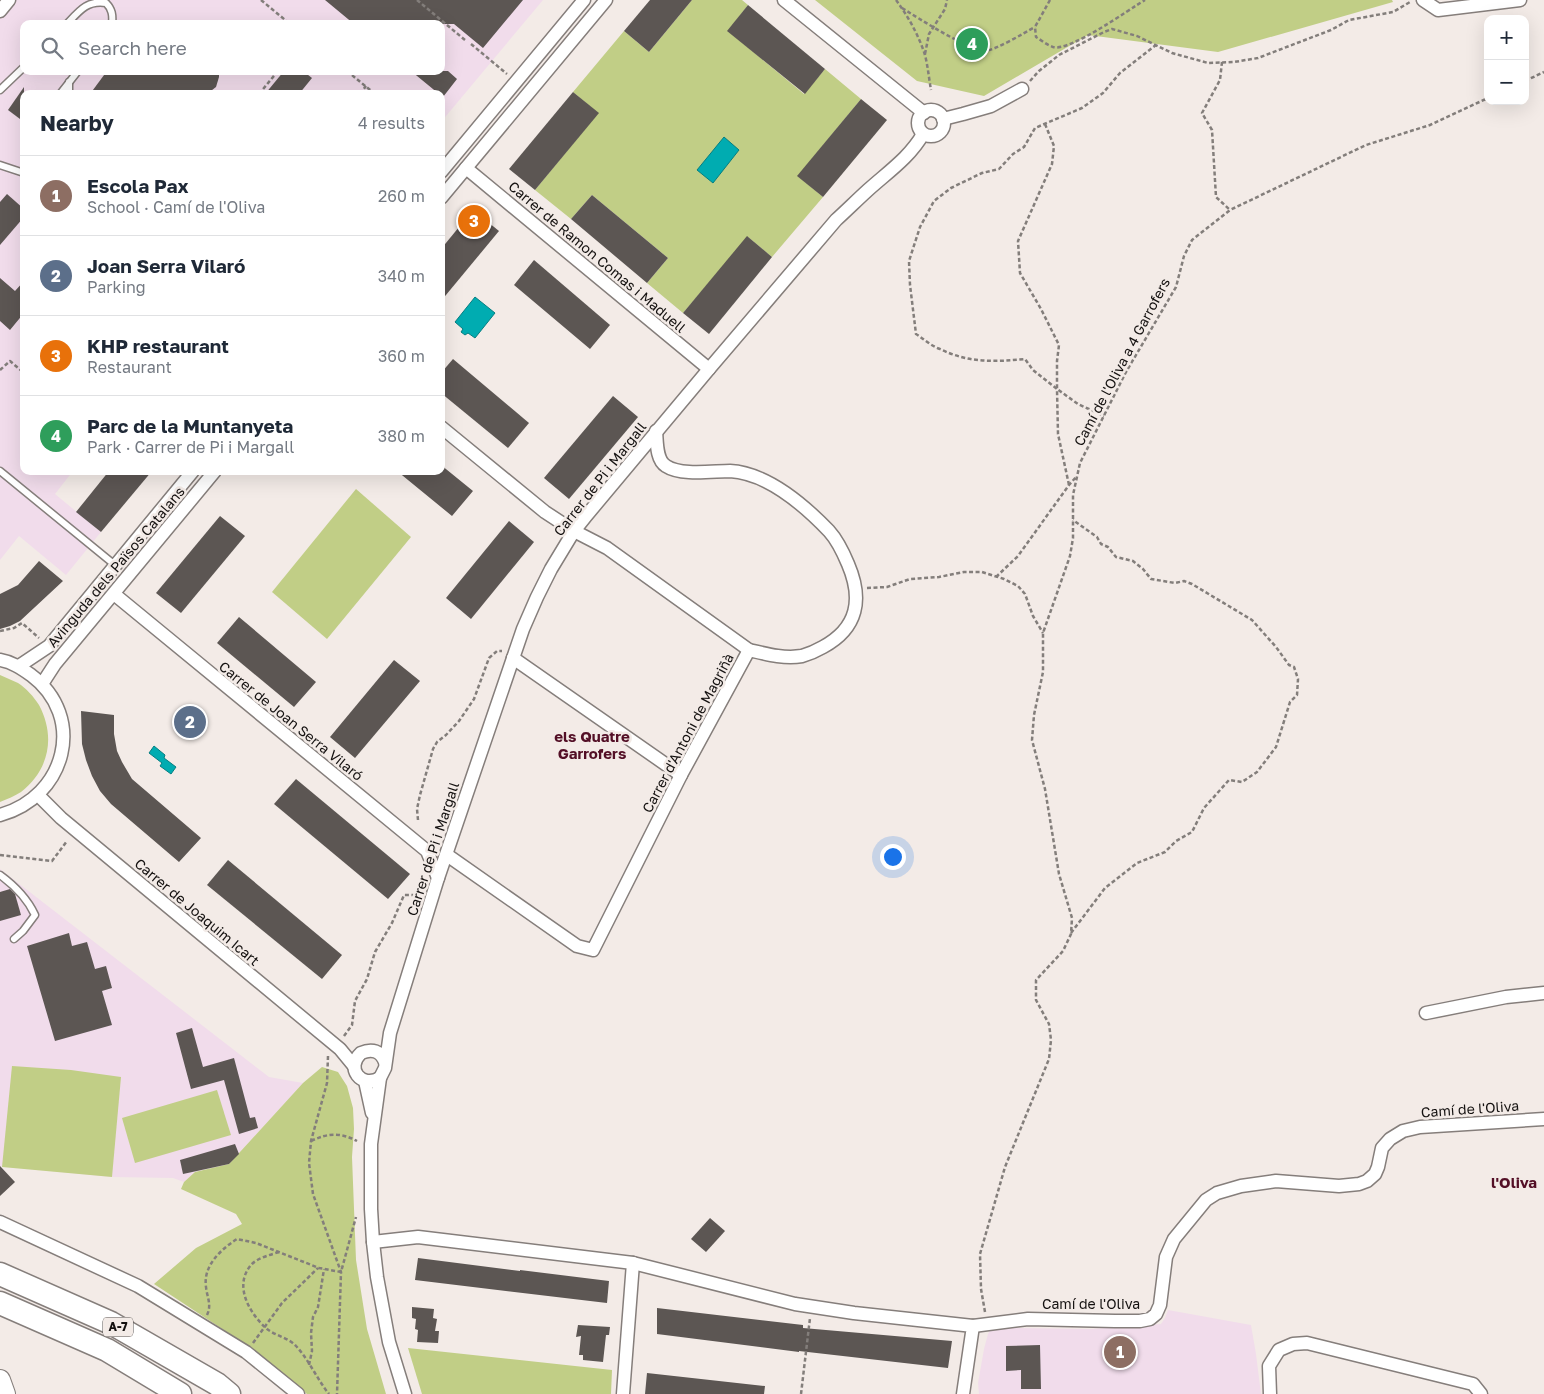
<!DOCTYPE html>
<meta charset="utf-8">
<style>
:root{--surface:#fff;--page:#f2f2f3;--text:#1f2937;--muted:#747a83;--line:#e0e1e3;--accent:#c53765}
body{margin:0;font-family:"Golos Text",sans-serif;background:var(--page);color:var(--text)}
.controls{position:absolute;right:15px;top:15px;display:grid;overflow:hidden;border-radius:10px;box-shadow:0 5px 20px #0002}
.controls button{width:45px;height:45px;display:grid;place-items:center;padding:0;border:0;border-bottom:1px solid var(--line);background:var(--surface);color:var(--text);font:25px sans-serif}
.you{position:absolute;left:892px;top:856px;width:18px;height:18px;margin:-12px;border:4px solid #fff;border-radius:50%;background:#1a73e8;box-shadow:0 0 0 8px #1a73e833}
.badge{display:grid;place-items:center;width:32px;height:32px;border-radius:50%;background:var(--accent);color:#fff;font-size:16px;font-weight:700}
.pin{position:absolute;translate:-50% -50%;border:2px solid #fff;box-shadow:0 1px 5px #0006}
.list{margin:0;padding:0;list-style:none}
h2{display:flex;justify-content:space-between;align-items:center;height:65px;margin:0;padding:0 20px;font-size:21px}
h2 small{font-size:16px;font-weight:400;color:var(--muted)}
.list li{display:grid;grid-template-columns:32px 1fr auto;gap:15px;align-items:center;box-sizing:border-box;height:80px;padding:0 20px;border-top:1px solid var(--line)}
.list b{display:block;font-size:19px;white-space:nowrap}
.list p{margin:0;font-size:16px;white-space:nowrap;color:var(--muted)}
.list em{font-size:16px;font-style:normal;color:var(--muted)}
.icon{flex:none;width:28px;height:28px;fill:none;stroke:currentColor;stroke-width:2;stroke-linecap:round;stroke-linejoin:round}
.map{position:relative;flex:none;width:1544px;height:1394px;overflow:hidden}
.search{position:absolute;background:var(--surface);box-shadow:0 5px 20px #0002;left:20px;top:20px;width:425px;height:55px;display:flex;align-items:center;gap:12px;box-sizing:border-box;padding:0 18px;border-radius:10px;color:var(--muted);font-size:19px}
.panel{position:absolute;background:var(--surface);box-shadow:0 5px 20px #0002;left:20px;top:90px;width:425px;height:385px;border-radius:10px}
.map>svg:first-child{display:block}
.education{fill:#f1dceb;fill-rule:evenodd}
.green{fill:#c1ce86}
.water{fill:#00acb1;stroke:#067e81}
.building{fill:#5c5653}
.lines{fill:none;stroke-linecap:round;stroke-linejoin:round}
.service-casing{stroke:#857e7b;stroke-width:9}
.minor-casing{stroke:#857e7b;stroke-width:15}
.trunk-casing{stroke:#857e7b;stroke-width:22}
.motorway-casing{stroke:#857e7b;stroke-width:25}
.path{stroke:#837e7b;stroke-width:2.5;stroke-dasharray:4 2.5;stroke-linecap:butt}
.service{stroke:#fff;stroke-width:6}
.minor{stroke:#fff;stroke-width:12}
.trunk{stroke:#fff;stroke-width:20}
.motorway{stroke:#fff;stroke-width:22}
.labels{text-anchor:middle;stroke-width:5;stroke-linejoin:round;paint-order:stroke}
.shield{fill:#f3ebe7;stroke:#575250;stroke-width:1}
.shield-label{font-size:12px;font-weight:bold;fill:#141110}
.street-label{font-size:14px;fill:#141110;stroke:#f3ebe7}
.neighbourhood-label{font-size:15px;font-weight:bold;fill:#530f26;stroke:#f3ebe7}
</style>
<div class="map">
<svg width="1544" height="1394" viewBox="0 0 1544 1394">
<rect width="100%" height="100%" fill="#f3ebe7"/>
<g class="education">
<path d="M 0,0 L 543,0 L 441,122 L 441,94 L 24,94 L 24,471 L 73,471 L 55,494 L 101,532 L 66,575 L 19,536 L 0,560 ZM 24,24 L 441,24 L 441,71 L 24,71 Z"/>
<path d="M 0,869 L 269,1077 L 303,1083 L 229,1164 L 195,1172 L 184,1182 L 173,1178 L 112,1177 L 0,1166 Z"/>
<path d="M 1168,1310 L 1251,1325 L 1256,1354 L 1261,1394 L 979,1394 L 978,1383 L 984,1349 L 988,1334 L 991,1329 L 1016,1328 L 1090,1329 L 1149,1325 L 1161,1324 L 1165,1318 Z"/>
</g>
<g class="green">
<path d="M 692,0 L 742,0 L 748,5 L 728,31 L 804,94 L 825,69 L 861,99 L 798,176 L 823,197 L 772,257 L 748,237 L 683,313 L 647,283 L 668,258 L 592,195 L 571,219 L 535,190 L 598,113 L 573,92 L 624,31 L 649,52 Z"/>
<path d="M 815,0 L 1392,0 L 1393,2 L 1218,52 L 1088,35 L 984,96 L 917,81 Z"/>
<path d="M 356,489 L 411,537 L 327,639 L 272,592 Z"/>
<path d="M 0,675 C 6,678 12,680 18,683 C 26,688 34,697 39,705 C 56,737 49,770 21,792 C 15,796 7,799 0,802 Z"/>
<path d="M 12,1066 L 71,1070 L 121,1077 L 112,1177 L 2,1167 Z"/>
<path d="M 322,1067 L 338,1072 L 347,1086 L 353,1108 L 354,1129 L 352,1157 L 356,1260 L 367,1329 L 386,1394 L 307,1394 L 242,1342 L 154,1284 L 196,1248 L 242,1224 L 236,1214 L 181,1189 L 184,1182 L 195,1172 L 229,1164 L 303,1083 Z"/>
<path d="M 217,1090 L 231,1135 L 135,1163 L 122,1118 Z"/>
<path d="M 408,1348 L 612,1370 L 611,1394 L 422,1394 Z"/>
</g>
<g class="water">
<path d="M 724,137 L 739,150 L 713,183 L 697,170 Z"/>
<path d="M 475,297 L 495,313 L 475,338 L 468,333 L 465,335 L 461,332 L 463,329 L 455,322 Z"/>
<path d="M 154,746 L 165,755 L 164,758 L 176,767 L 171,774 L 160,766 L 162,763 L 149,753 Z"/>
</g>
<g class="building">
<path d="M 325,0 L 523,0 L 483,48 L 454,24 L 354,24 Z"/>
<path d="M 650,0 L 692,0 L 649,52 L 624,31 Z"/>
<path d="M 748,5 L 825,69 L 805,94 L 727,31 Z"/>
<path d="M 107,71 L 219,71 L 219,77 L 216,87 L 207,94 L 90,94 Z"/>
<path d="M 284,71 L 303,71 L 312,78 L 299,94 L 265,94 Z"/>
<path d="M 411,71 L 448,71 L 457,79 L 443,97 L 441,94 L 439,94 Z"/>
<path d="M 24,87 L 24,122 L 8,110 Z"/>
<path d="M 573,92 L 599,113 L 535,190 L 509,169 Z"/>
<path d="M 861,99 L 887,120 L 823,197 L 797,176 Z"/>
<path d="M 7,194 L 24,209 L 24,217 L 0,245 L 0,202 Z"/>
<path d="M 592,195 L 668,258 L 647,283 L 571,219 Z"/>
<path d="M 473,210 L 499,231 L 441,301 L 441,249 Z"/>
<path d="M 747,236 L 772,257 L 709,334 L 683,313 Z"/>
<path d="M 534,260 L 610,325 L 590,349 L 514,285 Z"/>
<path d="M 0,278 L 15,291 L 24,281 L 24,313 L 10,330 L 0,321 Z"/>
<path d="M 453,359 L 529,423 L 508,448 L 441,393 L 441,373 Z"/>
<path d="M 613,396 L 638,417 L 569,499 L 544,478 Z"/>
<path d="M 441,465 L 473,491 L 452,516 L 397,471 L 441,471 Z"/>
<path d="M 109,471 L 152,471 L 101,532 L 76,512 Z"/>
<path d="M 220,516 L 245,536 L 181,613 L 156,593 Z"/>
<path d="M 509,521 L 534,542 L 471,619 L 446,598 Z"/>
<path d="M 39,561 L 63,581 L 20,621 L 10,626 L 0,629 L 0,594 L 18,585 Z"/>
<path d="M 239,617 L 316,682 L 294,707 L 217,643 Z"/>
<path d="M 394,660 L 420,681 L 355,758 L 330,737 Z"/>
<path d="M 81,711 L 114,715 L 114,734 L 117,751 L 122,762 L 132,779 L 201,838 L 179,862 L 111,804 L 100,791 L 92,776 L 86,760 L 82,744 Z"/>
<path d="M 296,779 L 410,874 L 388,899 L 274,804 Z"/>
<path d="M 228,860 L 342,955 L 322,979 L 207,885 Z"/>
<path d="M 10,889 L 15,894 L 21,915 L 0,921 L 0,892 Z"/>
<path d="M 69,933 L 72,946 L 87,942 L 95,969 L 106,966 L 112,988 L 102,991 L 112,1025 L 55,1041 L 27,946 Z"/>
<path d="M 192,1028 L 203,1067 L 234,1058 L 250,1118 L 255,1117 L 258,1128 L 239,1134 L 224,1080 L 191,1089 L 176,1033 Z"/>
<path d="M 235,1144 L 239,1154 L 229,1164 L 183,1174 L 180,1160 Z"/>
<path d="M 0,1166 L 15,1182 L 0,1196 Z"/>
<path d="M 710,1218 L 725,1231 L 706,1252 L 691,1239 Z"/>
<path d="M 418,1258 L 520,1271 L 520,1270 L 609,1281 L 607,1303 L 415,1280 Z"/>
<path d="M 412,1307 L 434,1309 L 433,1318 L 437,1319 L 435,1331 L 439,1331 L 438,1343 L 417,1342 L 418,1330 L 415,1329 L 416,1319 L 412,1318 Z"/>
<path d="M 657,1308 L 803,1325 L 803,1328 L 952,1341 L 948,1368 L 799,1351 L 799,1352 L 657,1334 Z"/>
<path d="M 578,1325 L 610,1327 L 609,1335 L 606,1335 L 603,1362 L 583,1360 L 583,1355 L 579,1355 L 581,1336 L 576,1337 Z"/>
<path d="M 1040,1345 L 1041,1389 L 1021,1389 L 1021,1370 L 1006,1371 L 1006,1346 Z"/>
<path d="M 647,1373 L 765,1386 L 764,1394 L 645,1394 Z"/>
</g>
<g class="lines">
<defs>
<g id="service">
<path d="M 67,24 C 79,11 87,0 106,3 C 112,9 113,15 112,24"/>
<path d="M 69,82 L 69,94"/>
<path d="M 0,90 L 24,67"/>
<path d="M 60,94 L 78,71"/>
<path d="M 0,165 L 24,173"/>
<path d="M 0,471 L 115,565"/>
<path d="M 0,875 C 15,886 27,898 35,915 L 23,931 L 14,939"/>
</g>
<g id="minor">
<path d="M 784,0 L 924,113"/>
<path d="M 1423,0 L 1438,10 L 1520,0"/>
<path d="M 0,11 L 9,0"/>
<circle cx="931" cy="123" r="13"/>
<path d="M 943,119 L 963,114 L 991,106 L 1022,89"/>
<path d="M 466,168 L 709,369"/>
<path d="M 441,172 L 584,0"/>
<path d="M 441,198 L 606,0"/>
<path d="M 441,427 L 545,512 L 574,531 L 607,548 L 749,650"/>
<path d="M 114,594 L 427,851 L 438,878"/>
<path d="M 513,658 L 681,775"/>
<path d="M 0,660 C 12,662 21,668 31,675 C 87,717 66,797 0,815"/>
<path d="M 19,666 L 49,646 L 193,471"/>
<path d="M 42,684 L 55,664 L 215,471"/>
<path d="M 38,795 L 61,818 L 340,1049 L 354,1066"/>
<path d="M 447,855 L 577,946 L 593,950 L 681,775 L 749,650 C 766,654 784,659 802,656 C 809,654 816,651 823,647 C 858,628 863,599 848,564 C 843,552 838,541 829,531 C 805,506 767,473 730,471 C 713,471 681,476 666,466 C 656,460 657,442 656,431"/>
<path d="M 1426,1013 L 1506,997 L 1544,993"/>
<path d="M 380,1078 C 361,1089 345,1068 361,1053 C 372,1048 381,1051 385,1062"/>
<path d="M 365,1081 L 372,1113"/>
<path d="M 0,1222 L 138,1286 L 246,1352 L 298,1394"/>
<path d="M 373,1242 L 418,1237 L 633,1263 L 795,1304 L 854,1313 L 973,1326 L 963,1394"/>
<path d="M 973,1326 L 1028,1319 L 1115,1321 L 1140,1321 L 1150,1319 L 1156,1314 L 1160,1305 L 1166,1257 L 1174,1239 L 1206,1200 L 1217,1193 L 1241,1186 L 1276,1181 L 1339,1186 L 1359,1184 L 1367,1181 L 1375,1174 L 1378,1167 L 1382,1148 L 1390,1139 L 1403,1131 L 1420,1127 L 1544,1119"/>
<path d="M 405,1394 L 389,1342 L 377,1277 L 373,1242 L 371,1209 L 371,1144 L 380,1078 L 385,1068 L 390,1033 L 438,878 L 523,629 L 537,597 L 551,569 L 574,531 L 586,516 L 709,369 L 836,220 C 847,210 857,200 868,190 C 888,172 910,157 923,134"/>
<path d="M 623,1394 L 633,1263"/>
<path d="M 1270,1394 L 1269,1366 L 1279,1350 L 1293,1344 L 1307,1343 L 1473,1384 L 1481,1394"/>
</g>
<path id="trunk" d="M 0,1380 L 5,1394"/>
<g id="motorway">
<path d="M 0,1274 L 111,1323 L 217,1384 L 229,1394"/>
<path d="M 0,1303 L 107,1350 L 180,1394"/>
</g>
</defs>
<use href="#service" class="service-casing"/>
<use href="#minor" class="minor-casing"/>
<use href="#trunk" class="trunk-casing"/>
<use href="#motorway" class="motorway-casing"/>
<g class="path">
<path d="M 261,0 L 290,24"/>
<path d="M 417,0 L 465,40"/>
<path d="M 896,0 C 908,16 919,36 925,55 C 928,67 929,79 931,90"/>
<path d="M 1050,0 L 1035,27 L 1036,37 C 1041,40 1047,45 1053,47 C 1070,52 1128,10 1145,0"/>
<path d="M 902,8 C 918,18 970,51 985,51 C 996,50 1024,33 1035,27"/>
<path d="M 471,44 L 507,74"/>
<path d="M 925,54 L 929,34 L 945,9 L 947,0"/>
<path d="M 1222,62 L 1220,80 L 1202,113 L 1212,130 L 1216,197 L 1230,210"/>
<path d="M 347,71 L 375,94"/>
<path d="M 1030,81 L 1039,71 L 1059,55 L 1104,32 L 1112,29 L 1137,36 L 1172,53 L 1208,63 L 1234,62 L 1258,58 L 1331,30 L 1349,20 L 1393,12 L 1410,2"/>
<path d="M 1525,81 L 1544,72"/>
<path d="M 259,94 L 278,71"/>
<path d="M 360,94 L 366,86"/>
<path d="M 1045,124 L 1054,146 L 1052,164 L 1018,241 L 1020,273 L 1041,309 L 1059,345 L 1057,361 L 1057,389 L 1078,404 L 1104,416"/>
<path d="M 0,370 L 10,361 L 24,373"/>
<path d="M 1069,485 L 1058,434 L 1057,389 L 1033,370 L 1025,359 C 995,362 968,363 940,349 C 931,346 924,339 916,334 L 910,285 L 909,261 L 920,227 L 934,201 L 951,188 L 982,173 L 999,169 L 1013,154 L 1024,147 L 1035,128 L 1082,108 L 1103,93 L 1120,73 L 1156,45"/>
<path d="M 996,577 L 1018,556 L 1069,485 L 1076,477"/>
<path d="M 867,588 L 887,587 L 910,579 L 939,577 L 964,572 L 982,572 L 1004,579 L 1018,586 L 1025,594 L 1033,616 L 1043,633"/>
<path d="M 0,631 L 14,628 L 22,623 L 39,638"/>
<path d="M 418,820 L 417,809 L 420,795 L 433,749 L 437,742 L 446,735 L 459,721 L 474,699 L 489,658 L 497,651 L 502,651"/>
<path d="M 0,855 L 52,861 L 67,841"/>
<path d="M 1071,933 L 1105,888 L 1137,863 L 1165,852 L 1176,841 L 1192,832 L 1204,808 L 1229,780 L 1242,782 L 1257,772 L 1276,747 L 1290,702 L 1297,695 L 1298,679 L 1294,667 L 1289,665 L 1276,647 L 1252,620 L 1192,584 L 1184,581 L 1175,583 L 1151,579 L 1143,569 L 1133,561 L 1116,557 L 1108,547 L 1101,544 L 1097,537 L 1073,520"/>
<path d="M 344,1036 L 352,1025 L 355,1001 L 367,979 L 375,952 L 392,923 L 404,895 L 416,895"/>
<path d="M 328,1056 L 327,1083 L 311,1141 L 309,1163 L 313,1194 L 341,1272 L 337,1394"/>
<path d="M 311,1141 C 328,1133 340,1132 357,1141"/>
<path d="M 279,1252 C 270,1255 257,1258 251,1265 C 233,1286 250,1314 267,1329 C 276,1336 289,1338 296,1346 C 309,1360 317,1379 329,1394"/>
<path d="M 985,1312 L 981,1289 L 980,1254 L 1005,1167 L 1049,1059 L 1051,1040 L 1049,1024 L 1036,1000 L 1036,980 L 1063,951 L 1071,934 L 1072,918 L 1059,874 L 1045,789 L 1032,740 L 1034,715 L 1043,672 L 1043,633 L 1070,556 L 1073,538 L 1073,495 L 1080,463 L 1126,372 L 1176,287 L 1184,256 L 1192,240 L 1230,210 L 1366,145 L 1430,125 L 1488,98"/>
<path d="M 207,1315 C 212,1305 207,1297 206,1287 C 203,1266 220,1250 237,1239 L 256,1243 L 319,1268 L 341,1272 L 356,1217"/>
<path d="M 253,1343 L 282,1303 L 318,1268"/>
<path d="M 309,1365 L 312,1351 L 311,1333 L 313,1317 L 318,1307 L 324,1269"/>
<path d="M 801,1394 L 810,1318"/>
</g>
<use href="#service" class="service"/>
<use href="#minor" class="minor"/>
<use href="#trunk" class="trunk"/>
<use href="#motorway" class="motorway"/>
</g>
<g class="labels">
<rect class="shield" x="103" y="1317.5" width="30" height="19" rx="4"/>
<g class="shield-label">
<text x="118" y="1331">A-7</text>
</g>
<g class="street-label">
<text transform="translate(597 257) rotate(40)" y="5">Carrer de Ramon Comas i Maduell</text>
<text transform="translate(1122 362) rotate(-62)" y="5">Camí de l'Oliva a 4 Garrofers</text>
<text transform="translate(600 479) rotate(-52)" y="5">Carrer de Pi i Margall</text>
<text transform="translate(116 567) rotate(-50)" y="5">Avinguda dels Països Catalans</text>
<text transform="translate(291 721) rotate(39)" y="5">Carrer de Joan Serra Vilaró</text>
<text transform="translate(688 733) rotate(-62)" y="5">Carrer d'Antoni de Magriñà</text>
<text transform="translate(433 849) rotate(-72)" y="5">Carrer de Pi i Margall</text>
<text transform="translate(197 912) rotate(40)" y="5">Carrer de Joaquim Icart</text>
<text transform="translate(1470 1109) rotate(-4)" y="5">Camí de l'Oliva</text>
<text x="1091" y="1309">Camí de l'Oliva</text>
</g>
<g class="neighbourhood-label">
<text x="592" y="742">els Quatre<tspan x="592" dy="17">Garrofers</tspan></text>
<text x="1514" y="1188">l'Oliva</text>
</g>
</g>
</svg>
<div class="controls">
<button>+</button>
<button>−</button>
</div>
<div class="you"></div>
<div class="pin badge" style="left:1120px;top:1352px;background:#8d6e63">1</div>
<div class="pin badge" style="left:190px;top:722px;background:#5c6f8a">2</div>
<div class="pin badge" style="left:474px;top:221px;background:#e8710a">3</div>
<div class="pin badge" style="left:972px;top:44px;background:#2e9e5b">4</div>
<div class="search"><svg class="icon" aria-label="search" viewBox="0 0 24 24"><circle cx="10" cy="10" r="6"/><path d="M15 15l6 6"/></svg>Search here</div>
<section class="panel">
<h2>Nearby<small>4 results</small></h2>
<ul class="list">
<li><span class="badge" style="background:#8d6e63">1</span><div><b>Escola Pax</b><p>School · Camí de l'Oliva</p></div><em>260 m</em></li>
<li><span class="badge" style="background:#5c6f8a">2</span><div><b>Joan Serra Vilaró</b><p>Parking</p></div><em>340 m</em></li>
<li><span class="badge" style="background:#e8710a">3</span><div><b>KHP restaurant</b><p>Restaurant</p></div><em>360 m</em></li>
<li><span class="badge" style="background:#2e9e5b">4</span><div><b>Parc de la Muntanyeta</b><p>Park · Carrer de Pi i Margall</p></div><em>380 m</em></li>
</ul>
</section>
</div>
